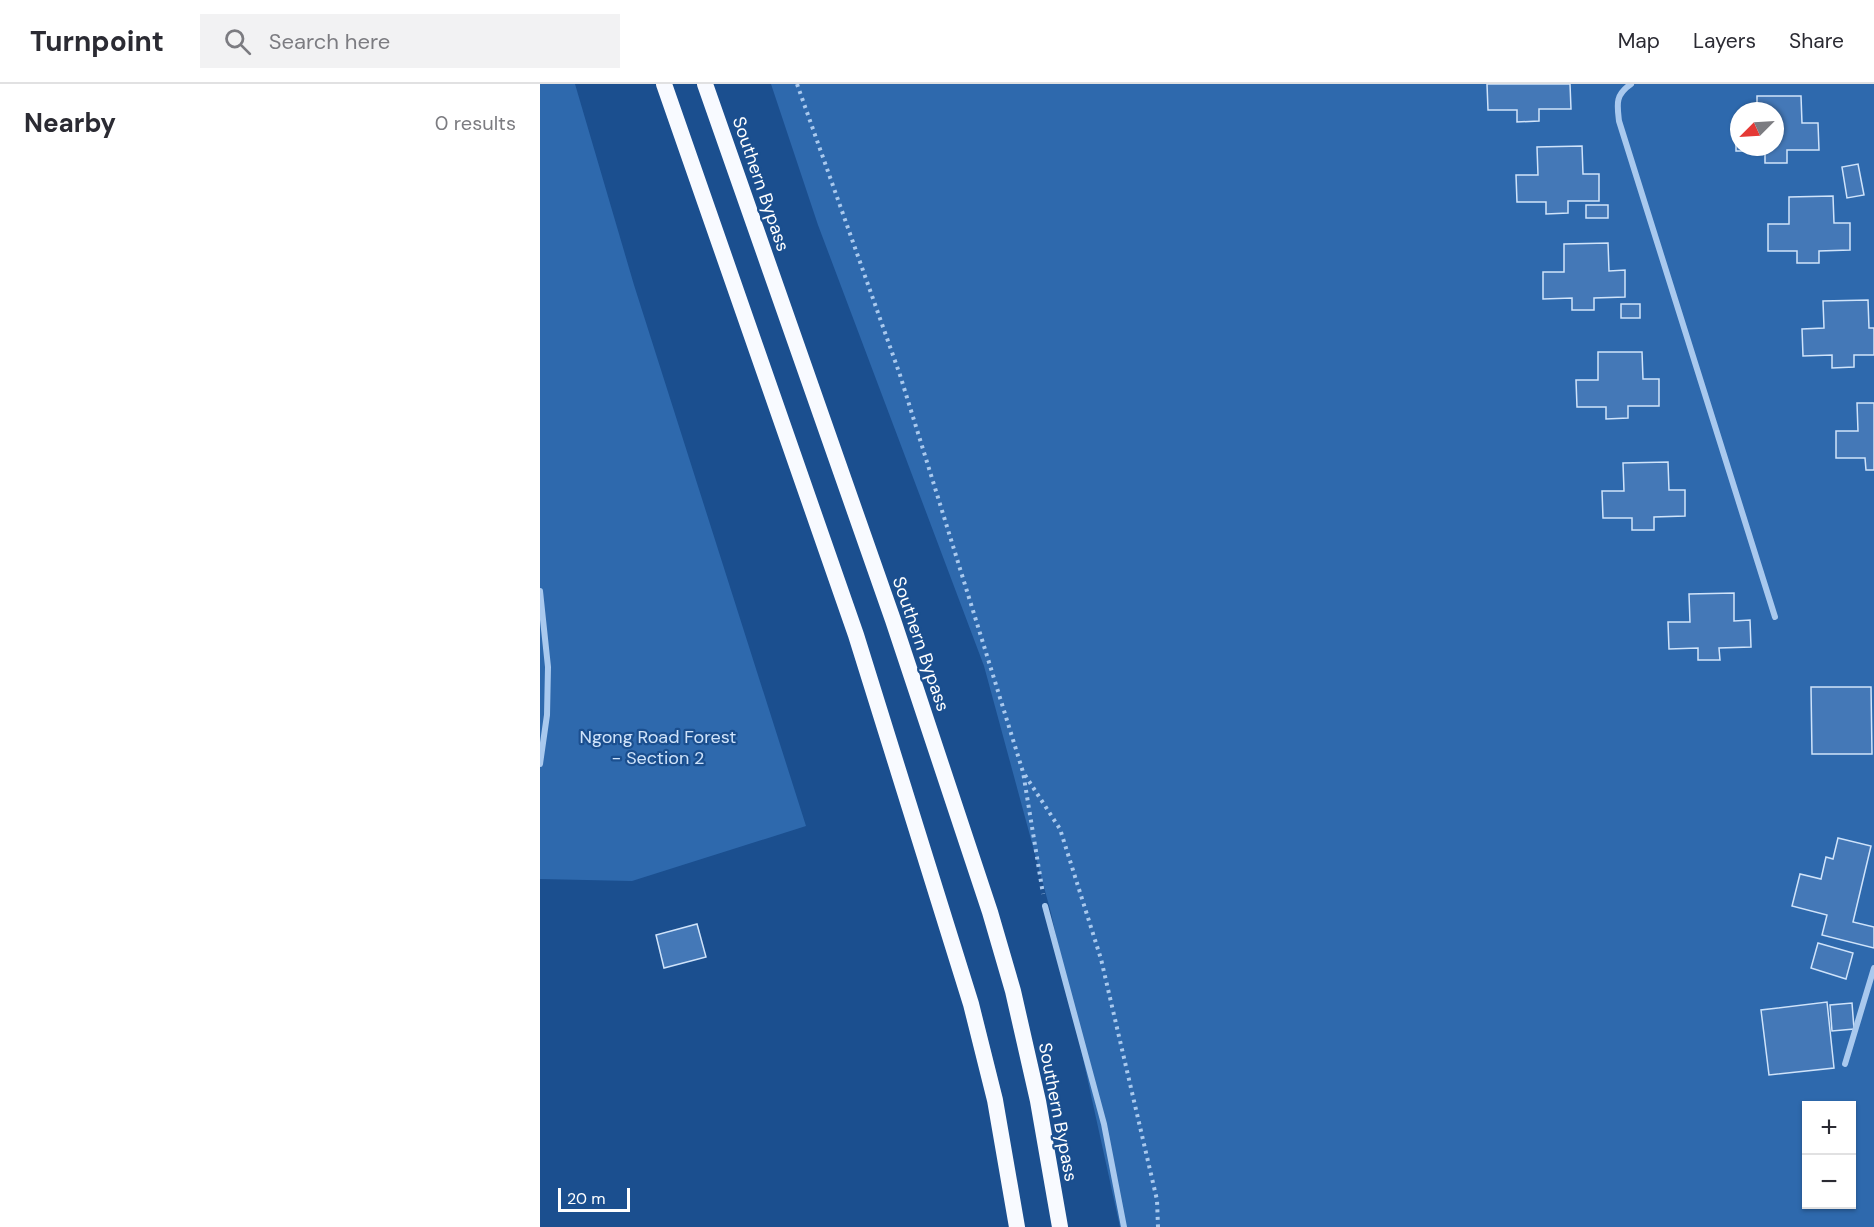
<!DOCTYPE html>
<meta charset="utf-8">
<style>
:root{--surface:#fff;--page:#f2f2f3;--text:#2b2b33;--muted:#7c7c81;--line:#e1e1e2}
body{margin:0;font-family:"DM Sans",sans-serif;background:var(--page);color:var(--text)}
.controls{position:absolute;right:18px;bottom:18px;display:grid;overflow:hidden;border-radius:0px;box-shadow:0 2px 4px #0004}
.controls button{width:54px;height:54px;display:grid;place-items:center;padding:0;border:0;border-bottom:2px solid var(--line);background:var(--surface);color:var(--text);font:30px sans-serif}
.compass{position:absolute;left:1190px;top:18px;width:54px;height:54px;border-radius:50%;background:var(--surface);box-shadow:0 2px 4px #0004;rotate:246deg}
.scale{position:absolute;left:18px;bottom:15px;width:72px;box-sizing:border-box;padding-left:6px;border:3px solid #fff;border-top:0;font-size:16px;line-height:21px;white-space:nowrap;color:#fff;-webkit-text-stroke:4px #1b4f8f;paint-order:stroke}
.list{margin:0;padding:0;list-style:none}
h2{display:flex;justify-content:space-between;align-items:center;height:78px;margin:0;padding:0 24px;font-size:26px}
h2 small{font-size:20px;font-weight:400;color:var(--muted)}
.icon{flex:none;width:33px;height:33px;fill:none;stroke:currentColor;stroke-width:2;stroke-linecap:round;stroke-linejoin:round}
.map{position:relative;flex:none;width:1334px;height:1143px;overflow:hidden}
header{display:flex;align-items:center;gap:36px;box-sizing:border-box;height:84px;padding:0 30px;background:var(--surface);border-bottom:2px solid var(--line)}
header strong{font-size:28px}
nav{display:flex;gap:33px;margin-inline-start:auto;font-size:21px}
.search{width:420px;height:54px;background:var(--page);display:flex;align-items:center;gap:15px;box-sizing:border-box;padding:0 21px;border-radius:0px;color:var(--muted);font-size:22px}
main{display:flex}
aside{flex:1;background:var(--surface)}
.map>svg:first-child{display:block}
.green{fill:#2e69ad;fill-rule:evenodd}
.building{fill:#4478b7;stroke:#cfe3fa;stroke-width:1.5}
.lines{fill:none;stroke-linecap:round;stroke-linejoin:round}
.path{stroke:#a9c9ee;stroke-width:4;stroke-dasharray:3 4.5;stroke-linecap:butt}
.minor{stroke:#a9c9ee;stroke-width:6}
.trunk{stroke:#f8faff;stroke-width:16}
.labels{text-anchor:middle;stroke-width:4.5;stroke-linejoin:round;paint-order:stroke}
.street-label{font-size:18px;fill:#fff;stroke:#1b4f8f}
.park-label{font-size:18px;fill:#cfe3fa;stroke:#1b4f8f}
</style>
<header>
<strong>Turnpoint</strong>
<div class="search"><svg class="icon" aria-label="search" viewBox="0 0 24 24"><circle cx="10" cy="10" r="6"/><path d="M15 15l6 6"/></svg>Search here</div>
<nav><a>Map</a><a>Layers</a><a>Share</a></nav>
</header>
<main>
<aside>
<h2>Nearby<small>0 results</small></h2>
<ul class="list">
</ul>
</aside>
<div class="map">
<svg width="1334" height="1143" viewBox="0 0 1334 1143">
<rect width="100%" height="100%" fill="#1b4f8f"/>
<g class="green">
<path d="M 0,0 L 35,0 L 94,201 L 266,742 L 92,797 L 0,795 Z"/>
<path d="M 231,0 L 1334,0 L 1334,1143 L 580,1143 L 511,829 L 444,582 L 278,141 ZM 1199,27 L 1235,27 L 1235,63 L 1199,63 ZM 1266,1022 L 1312,1022 L 1312,1120 L 1266,1120 Z"/>
</g>
<g class="building">
<path d="M 947,0 L 1030,0 L 1031,25 L 999,25 L 999,37 L 977,38 L 977,26 L 948,26 Z"/>
<path d="M 1217,12 L 1261,12 L 1262,39 L 1278,39 L 1279,66 L 1247,66 L 1247,79 L 1225,79 L 1225,67 L 1196,67 L 1196,41 L 1199,40 L 1199,63 L 1235,63 L 1235,27 L 1217,27 Z"/>
<path d="M 1042,62 L 1043,90 L 1059,90 L 1059,117 L 1028,117 L 1028,129 L 1006,130 L 1006,118 L 977,118 L 976,91 L 998,91 L 997,63 Z"/>
<path d="M 1318,80 L 1324,111 L 1307,114 L 1302,83 Z"/>
<path d="M 1293,112 L 1294,139 L 1310,139 L 1310,166 L 1279,167 L 1279,179 L 1257,179 L 1257,167 L 1228,167 L 1228,140 L 1249,140 L 1249,113 Z"/>
<rect x="1046" y="121" width="22" height="13"/>
<path d="M 1068,159 L 1069,187 L 1085,186 L 1085,213 L 1054,214 L 1054,226 L 1032,226 L 1032,214 L 1003,215 L 1003,188 L 1024,188 L 1024,160 Z"/>
<path d="M 1328,216 L 1329,244 L 1334,244 L 1334,271 L 1314,271 L 1314,283 L 1292,284 L 1292,271 L 1263,272 L 1262,245 L 1284,244 L 1283,217 Z"/>
<rect x="1081" y="220" width="19" height="14"/>
<path d="M 1058,268 L 1102,268 L 1103,295 L 1119,295 L 1119,322 L 1088,322 L 1088,334 L 1066,335 L 1066,323 L 1037,323 L 1036,296 L 1058,296 Z"/>
<path d="M 1317,319 L 1334,319 L 1334,386 L 1326,386 L 1325,374 L 1296,374 L 1296,347 L 1318,347 Z"/>
<path d="M 1128,378 L 1129,406 L 1145,406 L 1145,432 L 1114,433 L 1114,446 L 1092,446 L 1092,434 L 1063,434 L 1062,407 L 1084,407 L 1083,379 Z"/>
<path d="M 1194,509 L 1194,537 L 1210,536 L 1211,563 L 1179,564 L 1180,576 L 1158,576 L 1158,564 L 1129,565 L 1128,538 L 1150,538 L 1149,510 Z"/>
<path d="M 1271,603 L 1331,603 L 1332,670 L 1272,670 Z"/>
<path d="M 1298,754 L 1331,762 L 1313,838 L 1334,843 L 1334,864 L 1282,851 L 1287,831 L 1252,822 L 1260,790 L 1281,795 L 1286,773 L 1293,775 Z"/>
<path d="M 157,840 L 166,873 L 124,884 L 116,851 Z"/>
<path d="M 1278,859 L 1313,869 L 1306,895 L 1271,884 Z"/>
<path d="M 1287,918 L 1294,984 L 1229,991 L 1221,926 Z"/>
<path d="M 1312,919 L 1314,945 L 1292,947 L 1290,921 Z"/>
</g>
<g class="lines">
<g class="path">
<path d="M 257,0 L 360,291 L 483,688 L 503,810"/>
<path d="M 485,691 L 520,745 L 561,875 L 617,1116 L 618,1143"/>
</g>
<g class="minor">
<path d="M 1091,0 C 1075,11 1077,20 1079,37 L 1235,533"/>
<path d="M 0,507 L 8,583 L 7,631 L 0,680"/>
<path d="M 505,822 L 564,1040 L 584,1143"/>
<path d="M 1305,980 L 1334,884"/>
</g>
<g class="trunk">
<path d="M 124,0 L 316,551 L 431,920 L 455,1016 L 477,1143"/>
<path d="M 165,0 L 353,536 L 450,828 L 473,907 L 498,1017 L 520,1143"/>
</g>
</g>
<g class="labels">
<g class="street-label">
<text transform="translate(221 100) rotate(71)" y="6">Southern Bypass</text>
<text transform="translate(381 560) rotate(71)" y="6">Southern Bypass</text>
<text transform="translate(518 1028) rotate(79)" y="6">Southern Bypass</text>
</g>
<g class="park-label">
<text x="118" y="659">Ngong Road Forest<tspan x="118" dy="21">- Section 2</tspan></text>
</g>
</g>
</svg>
<div class="controls">
<button>+</button>
<button>−</button>
</div>
<svg class="compass" viewBox="-18 -18 36 36"><path d="M0-13l5 13h-10z" fill="#e53935"/><path d="M0 13l5-13h-10z" fill="#7c7c81"/></svg>
<div class="scale">20 m</div>
</div>
</main>
